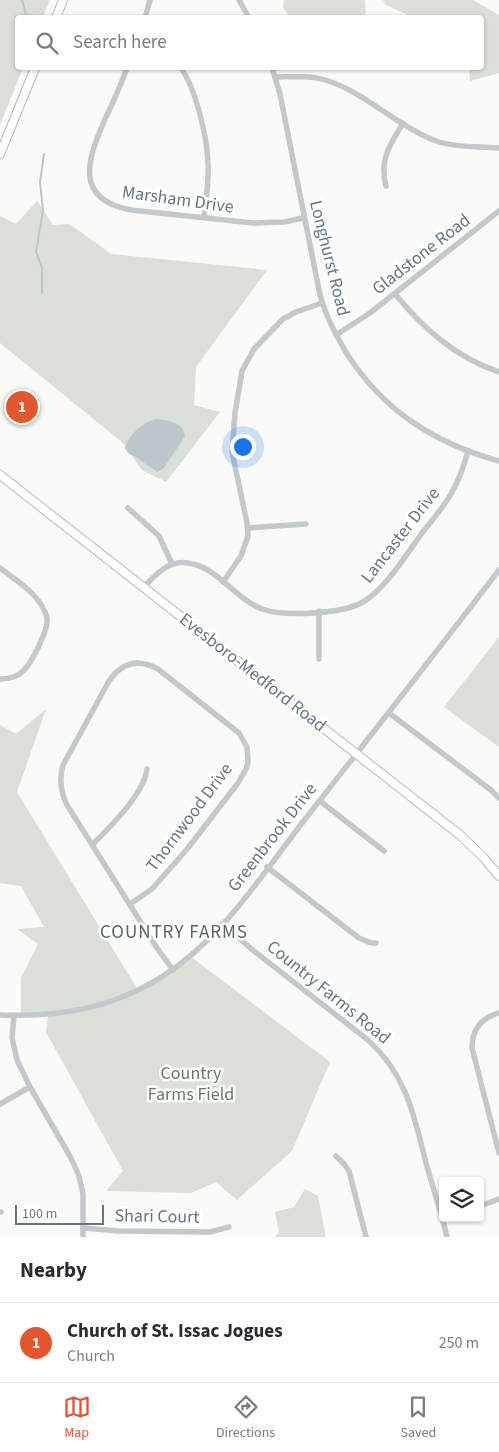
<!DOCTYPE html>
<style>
:root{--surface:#fff;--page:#f2f2f3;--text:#2b2b33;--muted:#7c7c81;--line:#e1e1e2;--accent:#e4572e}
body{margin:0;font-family:"Source Sans 3",sans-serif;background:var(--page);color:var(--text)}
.controls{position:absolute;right:15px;bottom:15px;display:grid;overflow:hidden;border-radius:5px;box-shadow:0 1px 4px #0004}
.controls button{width:45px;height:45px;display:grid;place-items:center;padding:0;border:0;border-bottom:1px solid var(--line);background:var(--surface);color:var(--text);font:25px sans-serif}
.scale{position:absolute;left:15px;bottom:12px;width:89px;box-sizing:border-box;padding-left:5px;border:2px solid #657683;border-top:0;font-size:14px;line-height:18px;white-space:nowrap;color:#657683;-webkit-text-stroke:4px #fff;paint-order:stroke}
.you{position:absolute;left:242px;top:446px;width:18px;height:18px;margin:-12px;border:4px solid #fff;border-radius:50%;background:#1a73e8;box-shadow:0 0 0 8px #1a73e833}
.badge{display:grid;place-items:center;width:32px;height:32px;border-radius:50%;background:var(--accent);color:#fff;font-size:16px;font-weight:700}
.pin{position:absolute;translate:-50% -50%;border:2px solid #fff;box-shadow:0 1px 5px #0006}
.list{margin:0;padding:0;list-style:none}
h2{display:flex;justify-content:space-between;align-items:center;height:65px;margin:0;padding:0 20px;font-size:21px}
h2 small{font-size:16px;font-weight:400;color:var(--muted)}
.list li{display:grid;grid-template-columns:32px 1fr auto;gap:15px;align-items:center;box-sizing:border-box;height:80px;padding:0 20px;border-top:1px solid var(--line)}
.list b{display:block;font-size:19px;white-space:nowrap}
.list p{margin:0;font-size:16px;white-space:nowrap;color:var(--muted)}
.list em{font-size:16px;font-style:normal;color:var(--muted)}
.icon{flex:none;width:28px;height:28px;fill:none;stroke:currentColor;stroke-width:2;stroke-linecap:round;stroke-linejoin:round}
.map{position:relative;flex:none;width:499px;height:1237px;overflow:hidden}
.search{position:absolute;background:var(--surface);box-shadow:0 1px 4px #0004;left:15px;right:15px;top:15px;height:55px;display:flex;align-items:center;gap:12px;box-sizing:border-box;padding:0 18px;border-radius:5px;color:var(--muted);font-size:19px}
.sheet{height:145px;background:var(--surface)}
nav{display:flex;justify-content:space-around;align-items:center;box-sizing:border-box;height:70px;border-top:1px solid var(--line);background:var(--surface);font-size:14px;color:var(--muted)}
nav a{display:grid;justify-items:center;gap:2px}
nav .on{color:var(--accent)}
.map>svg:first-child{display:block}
.green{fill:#dadfd7}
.water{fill:#bbc7cb}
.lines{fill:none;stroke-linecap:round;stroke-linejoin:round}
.stream{stroke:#bbc7cb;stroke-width:2}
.secondary-casing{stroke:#b3babf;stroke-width:10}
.street{stroke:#c3c8cc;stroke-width:5.5}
.secondary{stroke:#fff;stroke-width:8}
.labels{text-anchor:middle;stroke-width:5;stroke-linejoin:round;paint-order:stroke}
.street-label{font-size:18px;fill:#657683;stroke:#fff}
.park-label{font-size:18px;fill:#687a64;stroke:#fff}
.neighbourhood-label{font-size:19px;letter-spacing:1px;fill:#57646e;stroke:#fff}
</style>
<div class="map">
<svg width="499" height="1237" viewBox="0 0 499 1237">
<rect width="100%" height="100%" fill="#fafaf8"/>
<g class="green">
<path d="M 0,0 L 50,0 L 43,17 L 18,18 L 18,68 L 23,68 L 0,125 Z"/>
<path d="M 284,0 L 365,0 L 366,17 L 290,17 L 283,7 Z"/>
<path d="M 383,0 L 473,0 L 499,15 L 499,73 L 470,81 L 469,68 L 482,68 L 482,18 L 412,17 L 386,5 Z"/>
<path d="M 37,201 L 53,225 L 70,224 L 111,254 L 267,270 L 196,367 L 194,405 L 220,412 L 166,482 L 142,470 L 123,443 L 0,343 L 0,216 L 16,224 Z"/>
<path d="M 499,637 L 499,747 L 444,707 Z"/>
<path d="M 46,709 L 17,792 L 138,990 L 190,956 L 330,1062 L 292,1151 L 237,1200 L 216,1182 L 191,1193 L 106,1191 L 123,1171 L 46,1032 L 48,1016 L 21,1013 L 21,978 L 38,944 L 17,929 L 44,927 L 21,886 L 0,883 L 0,725 L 16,734 Z"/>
<path d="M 305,1189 L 318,1196 L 326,1237 L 275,1237 L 279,1232 L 275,1212 L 294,1207 Z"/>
</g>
<path class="water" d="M 156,419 C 167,420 183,422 185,436 L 164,468 L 157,472 L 136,457 L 129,454 L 125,448 C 128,436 144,421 156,419 Z"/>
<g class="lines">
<g class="stream">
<path d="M 22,0 L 27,18"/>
<path d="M 42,293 L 42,268 L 36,252 L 43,211 L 40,182 L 44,154"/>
</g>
<defs>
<g id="secondary">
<path d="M 56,18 L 63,0"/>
<path d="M 0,154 L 35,68"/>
<path d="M 0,475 L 460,835 L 483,857 L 499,876"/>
</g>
</defs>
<use href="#secondary" class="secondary-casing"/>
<g class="street">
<path d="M 239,0 L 249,18"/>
<path d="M 145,18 L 150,0"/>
<path d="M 127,68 C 121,84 114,101 106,117 C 88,158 72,199 131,210 L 253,223 L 284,222 L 303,218"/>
<path d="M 181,68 C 196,89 207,137 208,163 C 209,181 206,199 204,217"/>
<path d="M 272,68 L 280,94 L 320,295 C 326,317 336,335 347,354 C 384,411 434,443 499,461"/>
<path d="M 275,77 C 292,77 309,75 325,80 C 366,92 398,128 439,142 C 458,148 478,146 499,148"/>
<path d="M 386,186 C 379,159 390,145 403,123"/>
<path d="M 395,294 C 424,329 455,357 499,372"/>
<path d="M 336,335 L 370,313 L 499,211"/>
<path d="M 128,508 L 159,536 L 172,564"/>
<path d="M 248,528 L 306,524"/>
<path d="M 0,568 C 17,581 42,596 47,618 C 49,629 32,662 24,670 C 18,677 9,679 0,679"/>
<path d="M 223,582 L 241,556 L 248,536 L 247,523 L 232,452 L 235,413 L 242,371 L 254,349 L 283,319 L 296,312 L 322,303"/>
<path d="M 144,587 C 156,574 169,560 188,563 C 218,567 235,599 262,609 C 284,617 342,614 363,602 C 386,588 406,555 422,533 C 432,520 443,508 451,494 C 459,480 464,466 468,451"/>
<path d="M 319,611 L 319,659"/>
<path d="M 389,713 L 491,790 L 499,798"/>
<path d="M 320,801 L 384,851"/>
<path d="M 93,844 C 110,827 144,794 147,769"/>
<path d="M 267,867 L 359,938 L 371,943 L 376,943"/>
<path d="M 130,904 L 152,889 L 188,848 L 238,783 L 246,769 L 248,762 L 247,747 L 239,733 L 158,669 C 138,658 122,662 109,681 L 63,765 C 59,779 60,791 67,805 L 157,948 L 173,970"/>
<path d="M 223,924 L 249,947 L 368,1040 C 406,1074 414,1115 426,1163 C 433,1188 441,1212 447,1237"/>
<path d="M 499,1013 C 481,1018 472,1030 472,1048 L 499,1153"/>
<path d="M 0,1015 C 60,1017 111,1009 163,976 C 223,938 263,873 306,818 C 371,735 436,653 499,570"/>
<path d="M 14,1016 L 12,1038 L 17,1060 L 30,1087 L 71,1158 L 79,1176 L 83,1194 L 83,1237"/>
<path d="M 0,1104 L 30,1087"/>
<path d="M 336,1156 L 345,1165 L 349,1171 L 366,1237"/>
<path d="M 480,1206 L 499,1199"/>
<path d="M 0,1212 L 1,1212"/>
<path d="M 83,1228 L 119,1231 L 210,1232 L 229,1227"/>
</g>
<use href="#secondary" class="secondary"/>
</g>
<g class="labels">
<g class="street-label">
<text transform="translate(178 199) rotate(8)" y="6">Marsham Drive</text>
<text transform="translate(421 254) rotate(-38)" y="6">Gladstone Road</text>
<text transform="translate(330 258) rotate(76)" y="6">Longhurst Road</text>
<text transform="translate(400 535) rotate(-52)" y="6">Lancaster Drive</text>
<text transform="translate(253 672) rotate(38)" y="6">Evesboro-Medford Road</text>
<text transform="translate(189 817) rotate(-53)" y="6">Thornwood Drive</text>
<text transform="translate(272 837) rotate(-52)" y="6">Greenbrook Drive</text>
<text transform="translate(329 992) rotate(39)" y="6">Country Farms Road</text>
<text transform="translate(157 1216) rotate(1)" y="6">Shari Court</text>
</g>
<g class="park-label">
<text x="191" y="1079">Country<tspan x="191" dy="21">Farms Field</tspan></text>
</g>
<g class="neighbourhood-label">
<text x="174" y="938">COUNTRY FARMS</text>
</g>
</g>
</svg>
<div class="controls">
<button><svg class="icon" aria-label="layers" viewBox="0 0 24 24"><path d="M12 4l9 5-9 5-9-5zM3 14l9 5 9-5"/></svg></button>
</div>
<div class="scale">100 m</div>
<div class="you"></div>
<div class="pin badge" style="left:22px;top:407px">1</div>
<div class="search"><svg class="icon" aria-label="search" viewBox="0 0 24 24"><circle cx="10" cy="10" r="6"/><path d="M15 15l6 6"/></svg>Search here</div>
</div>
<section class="sheet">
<h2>Nearby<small></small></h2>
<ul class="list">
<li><span class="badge">1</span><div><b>Church of St. Issac Jogues</b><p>Church</p></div><em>250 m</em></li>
</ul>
</section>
<nav>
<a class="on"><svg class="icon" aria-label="map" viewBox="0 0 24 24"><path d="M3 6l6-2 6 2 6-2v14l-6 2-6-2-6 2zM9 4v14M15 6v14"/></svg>Map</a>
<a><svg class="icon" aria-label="directions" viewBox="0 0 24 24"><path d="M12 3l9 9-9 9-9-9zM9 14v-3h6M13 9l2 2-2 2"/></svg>Directions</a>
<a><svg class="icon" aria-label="saved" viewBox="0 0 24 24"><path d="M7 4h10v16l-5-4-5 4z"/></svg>Saved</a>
</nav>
